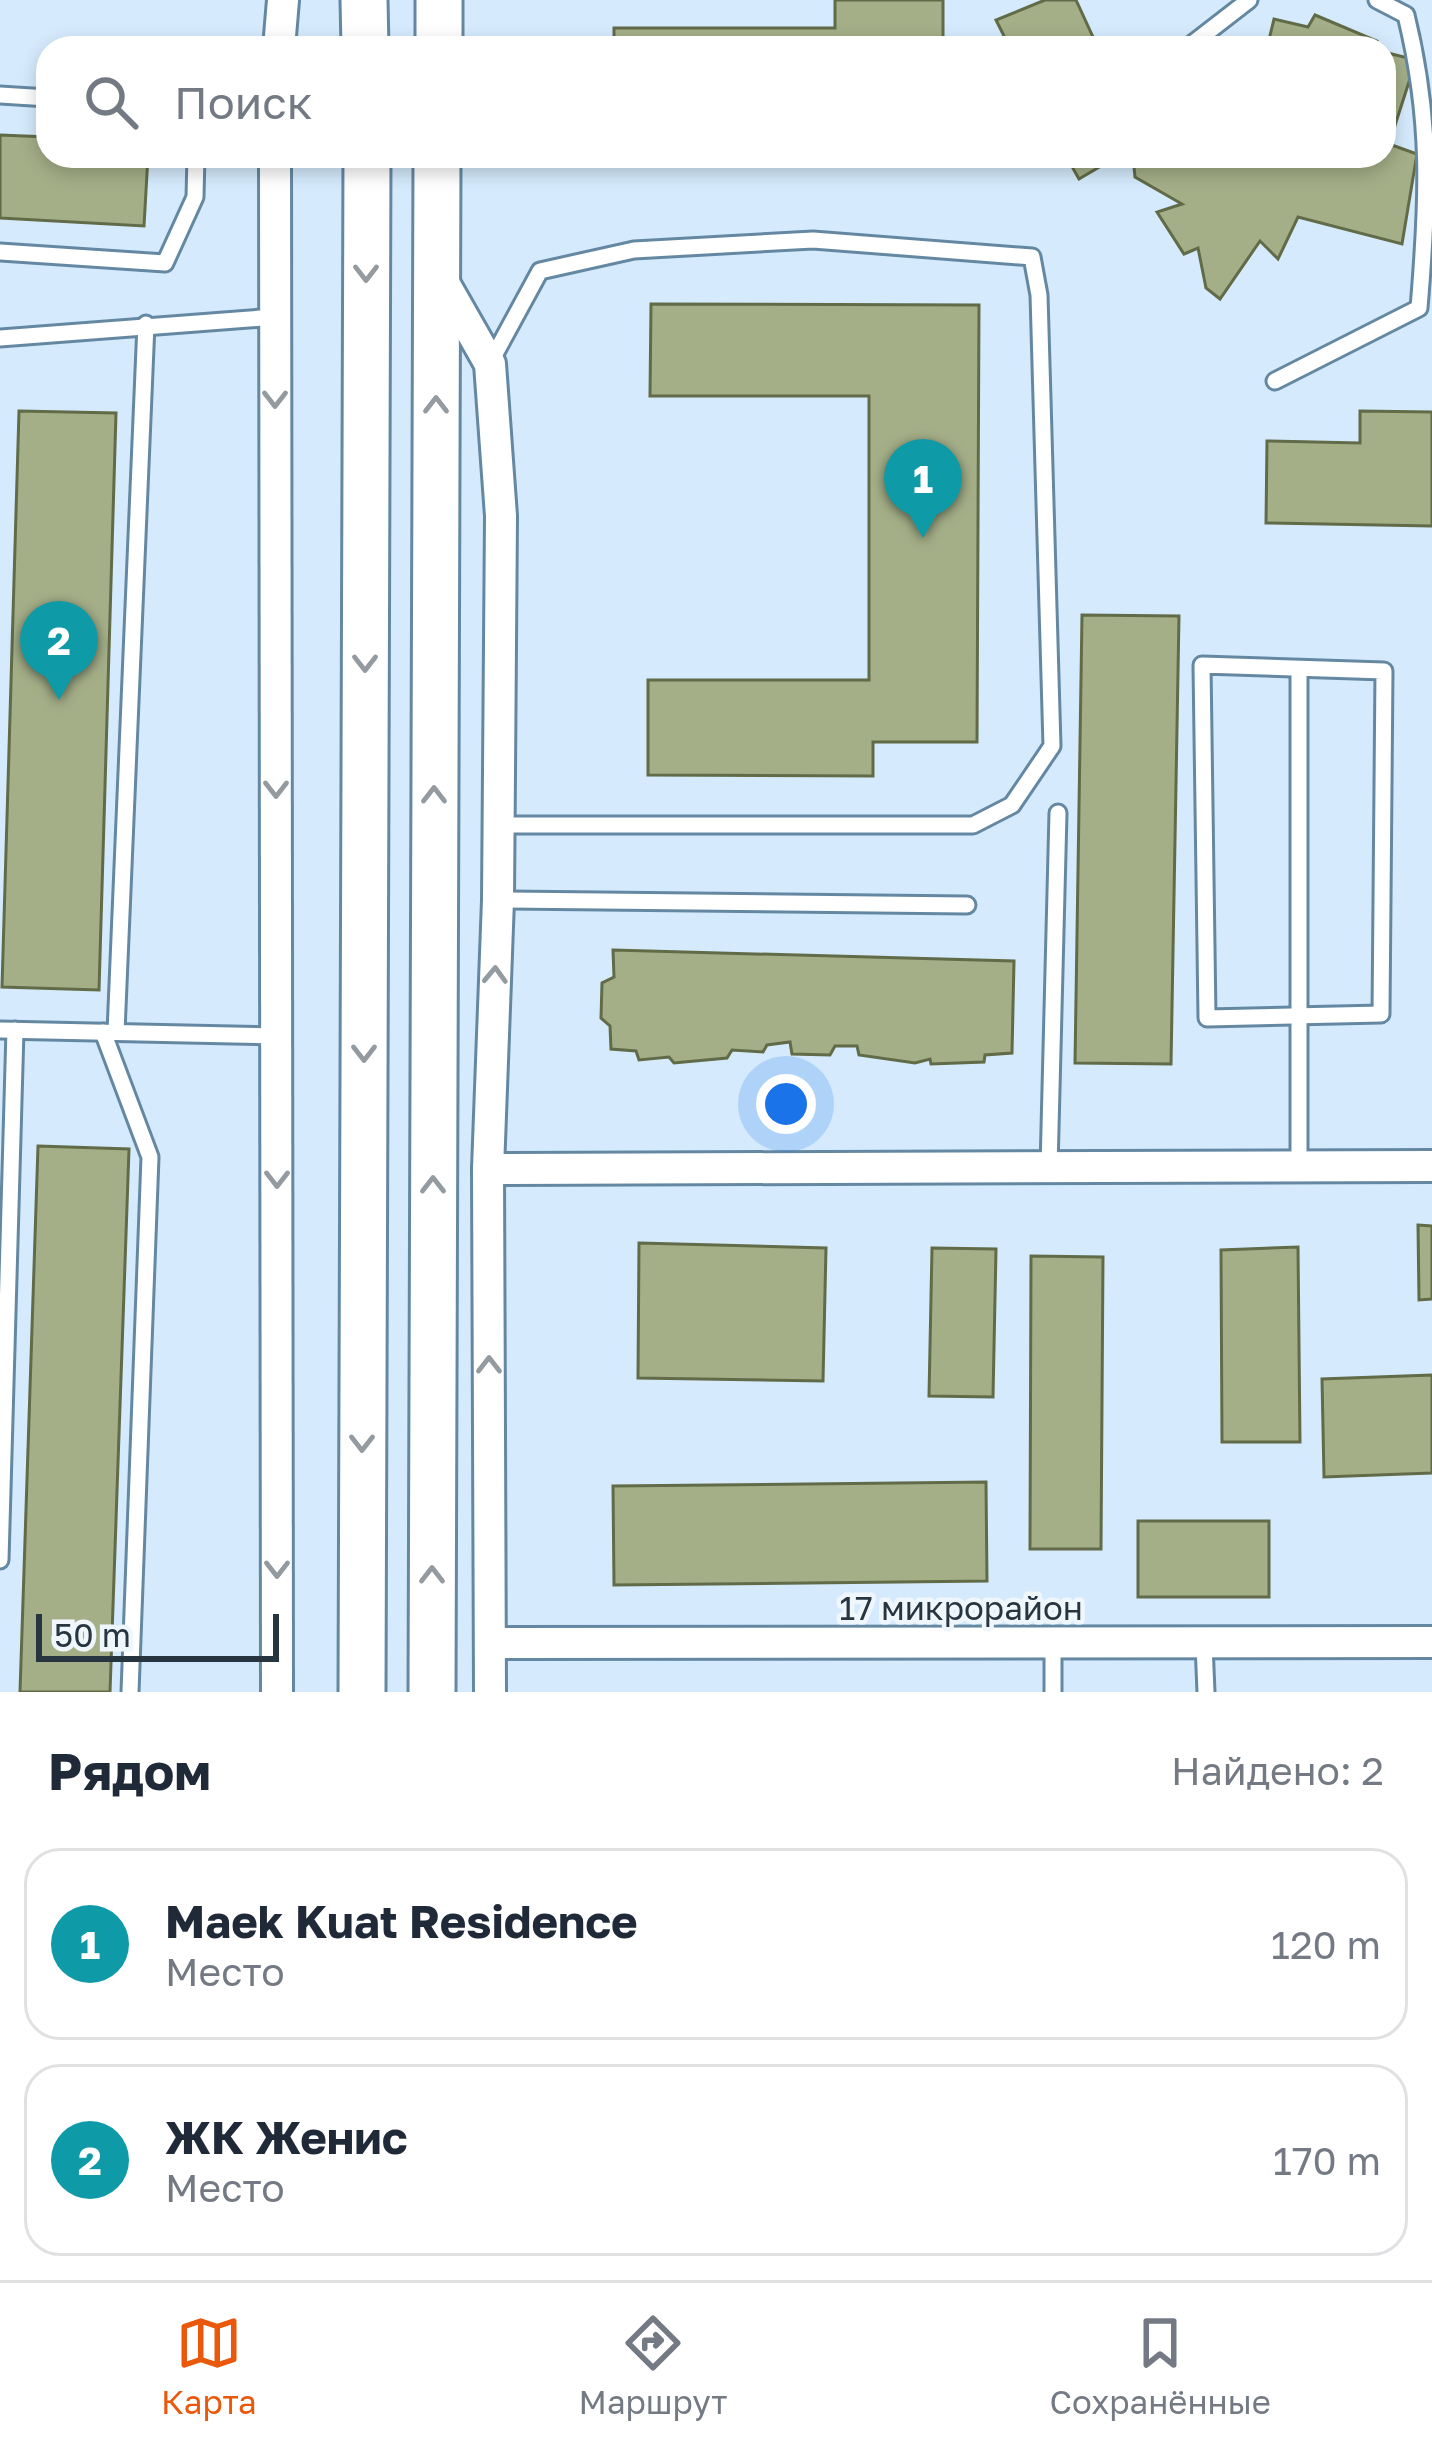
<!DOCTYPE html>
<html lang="ru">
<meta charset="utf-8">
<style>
:root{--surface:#fff;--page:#f2f2f3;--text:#1f2937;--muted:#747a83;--line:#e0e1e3;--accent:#ea580c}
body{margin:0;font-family:"Golos Text",sans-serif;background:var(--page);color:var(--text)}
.scale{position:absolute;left:36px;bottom:30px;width:243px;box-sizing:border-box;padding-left:12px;border:6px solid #273540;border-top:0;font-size:33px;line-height:42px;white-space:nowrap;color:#273540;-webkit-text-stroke:9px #eff6fc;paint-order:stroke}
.you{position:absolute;left:786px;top:1104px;width:42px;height:42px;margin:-30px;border:9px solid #fff;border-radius:50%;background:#1a73e8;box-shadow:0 0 0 18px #1a73e833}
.badge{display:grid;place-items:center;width:78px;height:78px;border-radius:50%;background:var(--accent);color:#fff;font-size:39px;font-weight:700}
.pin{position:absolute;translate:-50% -99px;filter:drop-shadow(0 3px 6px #0008)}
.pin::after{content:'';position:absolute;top:63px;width:42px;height:36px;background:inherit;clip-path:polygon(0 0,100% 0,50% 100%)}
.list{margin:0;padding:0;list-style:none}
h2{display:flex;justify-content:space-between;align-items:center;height:156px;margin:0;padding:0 48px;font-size:51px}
h2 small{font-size:39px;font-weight:400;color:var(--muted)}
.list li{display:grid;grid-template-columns:78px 1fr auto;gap:36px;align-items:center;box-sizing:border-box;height:192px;margin:0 24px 24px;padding:0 24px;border:3px solid var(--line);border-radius:36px}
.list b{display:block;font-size:45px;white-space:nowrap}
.list p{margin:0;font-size:39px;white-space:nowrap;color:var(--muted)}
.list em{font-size:39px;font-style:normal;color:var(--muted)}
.icon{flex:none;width:66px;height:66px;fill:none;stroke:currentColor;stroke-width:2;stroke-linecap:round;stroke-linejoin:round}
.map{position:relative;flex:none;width:1432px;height:1692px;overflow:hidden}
.search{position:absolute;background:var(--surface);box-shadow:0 6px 18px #0003;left:36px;right:36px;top:36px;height:132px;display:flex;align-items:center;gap:30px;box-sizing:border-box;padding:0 42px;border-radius:36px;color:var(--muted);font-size:45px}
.sheet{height:588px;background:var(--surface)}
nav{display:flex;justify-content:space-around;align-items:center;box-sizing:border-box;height:168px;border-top:3px solid var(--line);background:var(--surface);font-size:33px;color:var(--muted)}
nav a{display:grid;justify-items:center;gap:6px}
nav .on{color:var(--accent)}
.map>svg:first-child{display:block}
.building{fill:#a4af88;stroke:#616b47;stroke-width:3}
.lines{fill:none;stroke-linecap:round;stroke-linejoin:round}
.lane-casing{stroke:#6588a2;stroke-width:21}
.street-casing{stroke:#6588a2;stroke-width:36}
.secondary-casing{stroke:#6588a2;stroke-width:51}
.lane{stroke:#fff;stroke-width:15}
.street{stroke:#fff;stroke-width:30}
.secondary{stroke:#fff;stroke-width:45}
.oneway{stroke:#939aa0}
.labels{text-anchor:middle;stroke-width:9;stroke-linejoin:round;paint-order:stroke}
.street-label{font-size:33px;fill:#273540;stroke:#eff6fc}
</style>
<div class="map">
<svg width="1432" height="1692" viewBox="0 0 1432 1692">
<rect width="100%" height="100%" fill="#d5ebfd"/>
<g class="building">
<path d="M 835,0 L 943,0 L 943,48 L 614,48 L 614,28 L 835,28 Z"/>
<path d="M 1045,0 L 1076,0 L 1098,48 L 1010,48 L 996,20 Z"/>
<path d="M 1315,15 L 1377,41 L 1375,48 L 1267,48 L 1274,19 L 1308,27 Z"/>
<path d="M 1384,52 L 1416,60 L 1389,144 L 1417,154 L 1402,244 L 1298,217 L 1278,259 L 1260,241 L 1220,299 L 1206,288 L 1198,248 L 1184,254 L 1157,212 L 1182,204 L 1135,177 L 1134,167 L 1163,156 L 1384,156 Z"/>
<path d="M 0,135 L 48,137 L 48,156 L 148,156 L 144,226 L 0,218 Z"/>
<path d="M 1066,156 L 1118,156 L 1079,179 Z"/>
<path d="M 651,304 L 979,305 L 977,742 L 873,742 L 873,776 L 648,775 L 648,680 L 869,680 L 869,396 L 650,396 Z"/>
<path d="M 19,411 L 116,413 L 99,990 L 2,987 Z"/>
<path d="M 1360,411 L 1432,412 L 1432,526 L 1266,523 L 1267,441 L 1360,443 Z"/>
<path d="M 1082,615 L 1179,616 L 1171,1064 L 1075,1063 Z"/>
<path d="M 613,950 L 1014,961 L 1012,1053 L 985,1055 L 984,1062 L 931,1064 L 930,1059 L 915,1063 L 859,1055 L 857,1046 L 835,1046 L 830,1055 L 792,1054 L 790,1042 L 767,1045 L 763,1052 L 732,1050 L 727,1058 L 674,1063 L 669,1057 L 639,1060 L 636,1051 L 611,1049 L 610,1026 L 601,1018 L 602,983 L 614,977 Z"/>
<path d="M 38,1146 L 129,1149 L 110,1692 L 20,1692 Z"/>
<path d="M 1418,1225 L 1432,1226 L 1432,1299 L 1419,1300 Z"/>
<path d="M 639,1243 L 826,1248 L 823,1381 L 638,1378 Z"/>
<path d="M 1298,1247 L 1300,1442 L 1222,1442 L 1221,1250 Z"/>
<path d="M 932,1248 L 996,1249 L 993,1397 L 929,1396 Z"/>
<path d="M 1031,1256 L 1103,1257 L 1101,1549 L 1030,1549 Z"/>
<path d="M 1432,1375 L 1432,1473 L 1324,1477 L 1322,1379 Z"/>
<path d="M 986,1482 L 987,1581 L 614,1585 L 613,1486 Z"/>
<rect x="1138" y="1521" width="131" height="76"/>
</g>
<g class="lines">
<defs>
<g id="lane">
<path d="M 1187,48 L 1249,0"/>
<path d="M 0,95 L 48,98"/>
<path d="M 0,252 L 165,263 L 195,197 L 196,156"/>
<path d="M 0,338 L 275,317"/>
<path d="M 490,363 L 540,271 L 634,250 L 813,240 L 1032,257 L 1039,295 L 1052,746 L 1012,805 L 973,825 L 498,825"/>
<path d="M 1275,381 L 1419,308 C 1428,200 1432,121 1406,15 L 1377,0"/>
<path d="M 1202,665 L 1384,671 L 1381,1014 L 1207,1018 Z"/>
<path d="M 498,900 L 967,905"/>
<path d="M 0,1030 L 277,1036"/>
<path d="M 103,1032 L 150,1157 L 130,1692"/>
<path d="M 116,1032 L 146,324"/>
<path d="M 1299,1167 L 1299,669"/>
<path d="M 1049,1168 L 1058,813"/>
<path d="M 0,1560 L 15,1030"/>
<path d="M 1204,1644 L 1206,1692"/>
<path d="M 1053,1692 L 1053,1644"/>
</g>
<g id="street">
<path d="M 279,48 L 283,0"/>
<path d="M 275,156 L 277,1692"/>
<path d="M 441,278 L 490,364 L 501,516 L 498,900 L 488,1169 L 490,1692"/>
<path d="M 488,1169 L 1432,1166"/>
<path d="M 490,1643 L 1432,1642"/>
</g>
<g id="secondary">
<path d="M 364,0 L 365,48"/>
<path d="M 439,48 L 439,0"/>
<path d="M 362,1692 L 367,156"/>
<path d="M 432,1692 L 437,156"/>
</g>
</defs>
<use href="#lane" class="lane-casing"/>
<use href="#street" class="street-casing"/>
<use href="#secondary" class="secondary-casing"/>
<use href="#lane" class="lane"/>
<use href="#street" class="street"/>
<use href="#secondary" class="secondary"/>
</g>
<defs><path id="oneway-chevron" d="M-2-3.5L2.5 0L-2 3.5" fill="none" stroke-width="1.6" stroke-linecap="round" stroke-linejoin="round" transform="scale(3)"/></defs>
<g class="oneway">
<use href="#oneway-chevron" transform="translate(366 273) rotate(90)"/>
<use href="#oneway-chevron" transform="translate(275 399) rotate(90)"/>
<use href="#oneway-chevron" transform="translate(436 405) rotate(-90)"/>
<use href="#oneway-chevron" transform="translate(365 663) rotate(90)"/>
<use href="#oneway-chevron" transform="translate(276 789) rotate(90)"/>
<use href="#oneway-chevron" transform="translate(434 795) rotate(-90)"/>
<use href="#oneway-chevron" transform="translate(495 975) rotate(-88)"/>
<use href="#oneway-chevron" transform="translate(364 1053) rotate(90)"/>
<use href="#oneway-chevron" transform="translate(277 1179) rotate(90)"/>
<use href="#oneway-chevron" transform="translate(433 1185) rotate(-90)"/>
<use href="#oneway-chevron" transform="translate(489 1365) rotate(-90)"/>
<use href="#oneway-chevron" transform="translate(362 1443) rotate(90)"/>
<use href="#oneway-chevron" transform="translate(277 1569) rotate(90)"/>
<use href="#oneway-chevron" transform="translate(432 1575) rotate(-90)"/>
</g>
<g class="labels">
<g class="street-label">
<text x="961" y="1620">17 микрорайон</text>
</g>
</g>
</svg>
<div class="scale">50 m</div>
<div class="you"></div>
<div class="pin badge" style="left:923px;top:538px;background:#0f9aa8">1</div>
<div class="pin badge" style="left:59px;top:700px;background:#0f9aa8">2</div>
<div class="search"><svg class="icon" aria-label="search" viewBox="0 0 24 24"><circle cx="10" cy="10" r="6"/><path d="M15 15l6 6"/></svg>Поиск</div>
</div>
<section class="sheet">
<h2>Рядом<small>Найдено: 2</small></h2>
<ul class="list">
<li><span class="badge" style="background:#0f9aa8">1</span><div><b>Maek Kuat Residence</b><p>Место</p></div><em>120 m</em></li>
<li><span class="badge" style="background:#0f9aa8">2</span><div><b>ЖК Женис</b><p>Место</p></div><em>170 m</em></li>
</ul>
</section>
<nav>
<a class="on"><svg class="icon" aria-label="map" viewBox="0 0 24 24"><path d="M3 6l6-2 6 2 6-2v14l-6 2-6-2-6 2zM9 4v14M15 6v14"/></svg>Карта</a>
<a><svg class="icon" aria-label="directions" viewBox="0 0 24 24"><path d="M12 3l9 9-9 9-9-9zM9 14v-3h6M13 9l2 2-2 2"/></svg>Маршрут</a>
<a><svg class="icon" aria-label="saved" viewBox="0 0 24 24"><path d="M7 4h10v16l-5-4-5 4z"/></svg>Сохранённые</a>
</nav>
